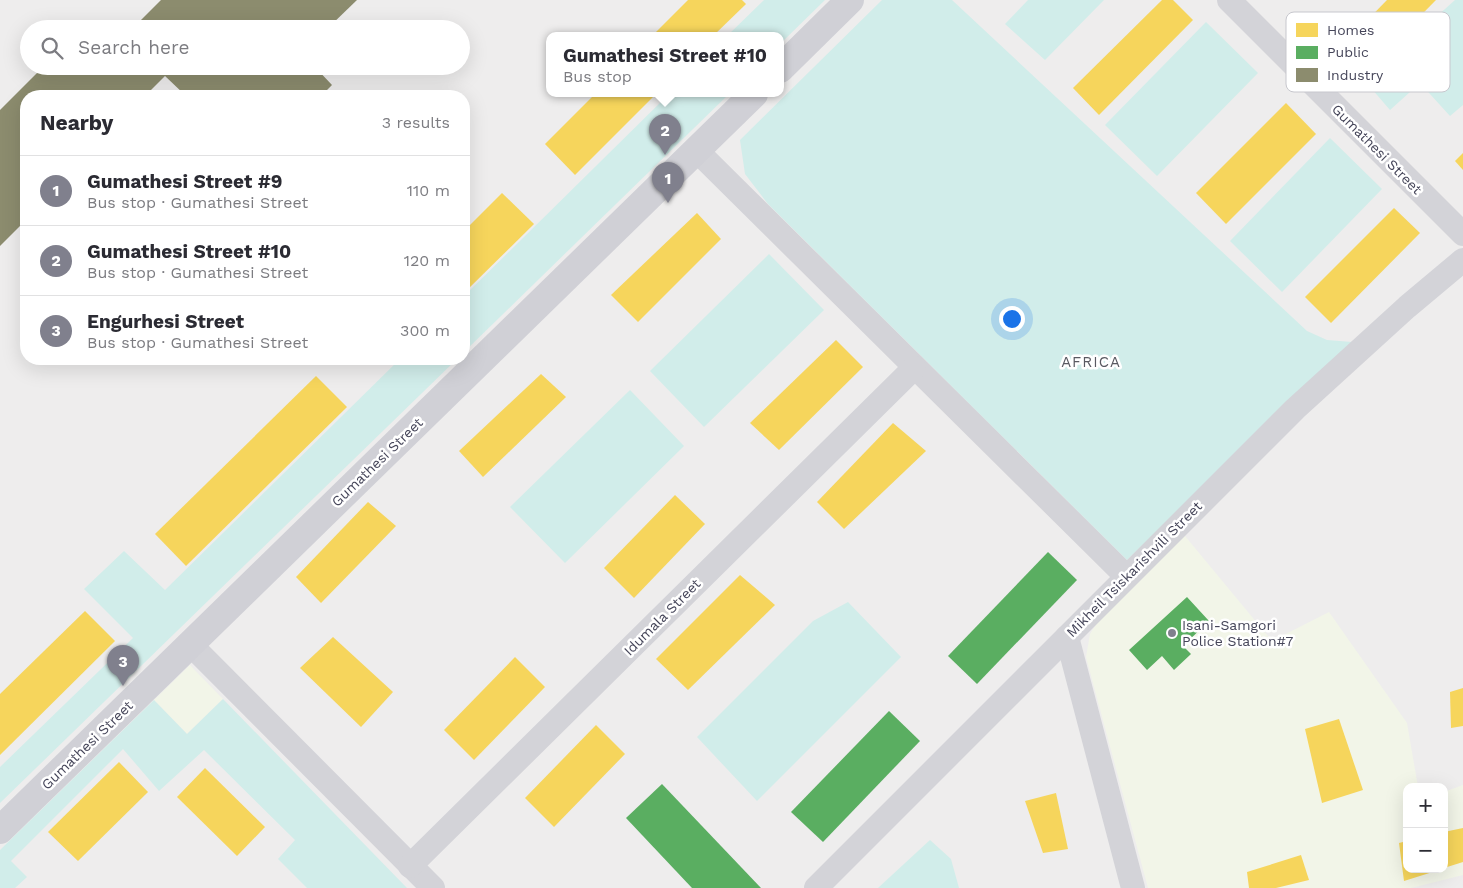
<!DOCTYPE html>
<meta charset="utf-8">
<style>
:root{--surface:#fff;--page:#f2f2f3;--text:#2b2b33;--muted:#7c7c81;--line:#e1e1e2;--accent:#80808d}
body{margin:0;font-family:"Work Sans",sans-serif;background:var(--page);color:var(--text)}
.controls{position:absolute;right:15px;bottom:15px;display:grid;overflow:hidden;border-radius:10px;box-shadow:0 5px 20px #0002}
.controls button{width:45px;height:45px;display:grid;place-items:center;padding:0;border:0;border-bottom:1px solid var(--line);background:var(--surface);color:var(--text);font:25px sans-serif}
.you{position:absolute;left:1011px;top:318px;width:18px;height:18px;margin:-12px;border:4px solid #fff;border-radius:50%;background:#1a73e8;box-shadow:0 0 0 8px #1a73e833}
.badge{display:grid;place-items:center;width:32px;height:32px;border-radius:50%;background:var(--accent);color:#fff;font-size:16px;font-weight:700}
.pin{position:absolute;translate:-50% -41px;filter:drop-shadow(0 1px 2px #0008)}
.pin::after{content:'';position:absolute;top:26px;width:18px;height:15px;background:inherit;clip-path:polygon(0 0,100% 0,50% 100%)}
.popup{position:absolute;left:546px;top:32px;width:238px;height:65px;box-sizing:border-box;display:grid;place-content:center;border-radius:10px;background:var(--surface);filter:drop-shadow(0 1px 4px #0005);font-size:16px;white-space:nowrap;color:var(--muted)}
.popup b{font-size:19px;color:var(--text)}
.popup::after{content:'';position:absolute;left:50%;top:100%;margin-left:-10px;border:10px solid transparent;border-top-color:var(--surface)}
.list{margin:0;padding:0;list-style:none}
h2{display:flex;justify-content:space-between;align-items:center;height:65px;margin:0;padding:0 20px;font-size:21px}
h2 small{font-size:16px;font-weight:400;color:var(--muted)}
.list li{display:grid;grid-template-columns:32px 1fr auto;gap:15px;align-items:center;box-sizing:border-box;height:70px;padding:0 20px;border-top:1px solid var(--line)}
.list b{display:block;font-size:19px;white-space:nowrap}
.list p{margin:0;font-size:16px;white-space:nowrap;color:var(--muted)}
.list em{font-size:16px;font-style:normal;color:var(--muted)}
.icon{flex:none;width:28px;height:28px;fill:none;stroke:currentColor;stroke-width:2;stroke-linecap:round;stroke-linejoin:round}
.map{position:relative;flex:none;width:1463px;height:888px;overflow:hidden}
.search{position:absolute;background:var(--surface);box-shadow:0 5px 20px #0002;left:20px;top:20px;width:450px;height:55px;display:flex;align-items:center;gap:12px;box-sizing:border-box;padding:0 18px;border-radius:28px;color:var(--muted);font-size:19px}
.panel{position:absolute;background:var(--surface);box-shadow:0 5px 20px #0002;left:20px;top:90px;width:450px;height:275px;border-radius:20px}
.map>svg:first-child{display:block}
.commercial{fill:#f2f5e8}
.green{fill:#d1edea}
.homes{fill:#f6d55c}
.public{fill:#5aae61}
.industry{fill:#8c8c6e}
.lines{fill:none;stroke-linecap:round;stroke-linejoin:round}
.street{stroke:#d3d3d8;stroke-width:24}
.secondary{stroke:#d0d0d6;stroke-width:28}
.poi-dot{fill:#80808d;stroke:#fff;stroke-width:2}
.labels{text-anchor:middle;stroke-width:5;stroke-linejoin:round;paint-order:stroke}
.street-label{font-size:14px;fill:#454559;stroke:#fff}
.poi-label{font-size:14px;fill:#454559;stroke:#fff;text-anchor:start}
.neighbourhood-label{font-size:15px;letter-spacing:1px;fill:#595961;stroke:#fff}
.key{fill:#fff;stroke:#c7c7cd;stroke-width:1}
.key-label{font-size:14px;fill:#454559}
</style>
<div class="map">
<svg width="1463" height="888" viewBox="0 0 1463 888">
<rect width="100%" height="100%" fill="#eeeded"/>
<g class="commercial">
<path d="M 1185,536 L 1272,641 L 1329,612 L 1407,723 L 1418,787 L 1407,787 L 1407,869 L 1444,869 L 1444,792 L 1463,785 L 1463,875 L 1411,888 L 1148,888 L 1086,657 L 1090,634 L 1102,615 Z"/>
<path d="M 190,665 L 223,699 L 187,734 L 154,700 Z"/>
</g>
<g class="green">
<path d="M 764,0 L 825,0 L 780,44 L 780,36 L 727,36 Z"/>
<path d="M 882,0 L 952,0 L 1307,331 L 1327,340 L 1352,342 L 1127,560 L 768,204 L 745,174 L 740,140 Z"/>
<path d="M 1028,0 L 1104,0 L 1045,60 L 1005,24 Z"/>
<path d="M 1455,0 L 1463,0 L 1463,105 L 1450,116 L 1420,83 L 1390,110 L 1365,81 Z"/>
<path d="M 1206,22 L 1258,73 L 1157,176 L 1105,125 Z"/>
<path d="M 669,94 L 729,94 L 464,352 L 464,296 Z"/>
<path d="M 1330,138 L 1382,189 L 1282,292 L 1230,241 Z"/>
<path d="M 769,254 L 824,310 L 704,427 L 650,371 Z"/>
<path d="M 400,359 L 457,359 L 0,803 L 0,767 L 133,638 L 84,589 L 124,551 L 165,590 Z"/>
<path d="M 630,390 L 684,446 L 565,563 L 510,507 Z"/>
<path d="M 848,602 L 901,657 L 757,801 L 697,737 L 813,621 Z"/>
<path d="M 223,699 L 407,888 L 307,888 L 278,859 L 295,840 L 204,750 L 159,791 L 123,749 L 11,861 L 27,877 L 15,888 L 0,888 L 0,850 L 154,700 L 187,734 Z"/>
<path d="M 930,840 L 951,859 L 959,888 L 878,888 Z"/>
</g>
<g class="homes">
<path d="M 688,0 L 742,0 L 746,4 L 713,36 L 652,36 Z"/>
<path d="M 1162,0 L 1173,0 L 1193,20 L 1099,115 L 1073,88 Z"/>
<path d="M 1387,0 L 1436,0 L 1368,69 L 1343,45 Z"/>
<path d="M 595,94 L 656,94 L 575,175 L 545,144 Z"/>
<path d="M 1286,103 L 1316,134 L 1226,224 L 1196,193 Z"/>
<path d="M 1463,153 L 1463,170 L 1455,161 Z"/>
<path d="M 502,193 L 534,224 L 464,293 L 464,231 Z"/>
<path d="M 1394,208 L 1420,233 L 1331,323 L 1305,297 Z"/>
<path d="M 697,213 L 721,239 L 638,322 L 611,295 Z"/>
<path d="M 836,340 L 863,367 L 779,450 L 750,423 Z"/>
<path d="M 541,374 L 566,397 L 483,477 L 459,451 Z"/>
<path d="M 316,376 L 347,407 L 186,566 L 155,534 Z"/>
<path d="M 893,423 L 926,451 L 844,529 L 817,502 Z"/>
<path d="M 675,495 L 705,524 L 634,598 L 604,568 Z"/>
<path d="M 368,502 L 396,526 L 321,603 L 296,577 Z"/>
<path d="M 740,575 L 775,605 L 688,690 L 656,659 Z"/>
<path d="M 85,611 L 115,641 L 0,755 L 0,694 Z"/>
<path d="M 333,637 L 393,692 L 361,727 L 300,668 Z"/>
<path d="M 515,657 L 545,687 L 474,760 L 444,730 Z"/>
<path d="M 1463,688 L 1463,726 L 1451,728 L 1450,692 Z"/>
<path d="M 1339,719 L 1363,790 L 1322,803 L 1305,729 Z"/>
<path d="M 596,725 L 625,754 L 554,827 L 525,798 Z"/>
<path d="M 119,762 L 148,792 L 78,861 L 48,832 Z"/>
<path d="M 205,768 L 265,827 L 237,856 L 177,797 Z"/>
<path d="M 1056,793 L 1068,849 L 1043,853 L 1025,801 Z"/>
<path d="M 1463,828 L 1463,862 L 1444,868 L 1444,832 Z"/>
<path d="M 1407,841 L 1407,869 L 1439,870 L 1404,881 L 1399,843 Z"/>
<path d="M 1301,855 L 1309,880 L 1276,888 L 1249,888 L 1247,872 Z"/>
</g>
<g class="public">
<path d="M 1048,552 L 1077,580 L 977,684 L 948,656 Z"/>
<path d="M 1187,597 L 1209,621 L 1183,646 L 1191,654 L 1174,670 L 1162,656 L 1147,670 L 1129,650 Z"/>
<path d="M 889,711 L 920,741 L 823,842 L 791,812 Z"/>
<path d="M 662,784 L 761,888 L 692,888 L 626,818 Z"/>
</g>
<g class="industry">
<path d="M 161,0 L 357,0 L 327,29 L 132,29 Z"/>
<path d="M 44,66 L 314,66 L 332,85 L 321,96 L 186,96 L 165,76 L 145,96 L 26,96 L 26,220 L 0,246 L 0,110 Z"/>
</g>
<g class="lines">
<g class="street">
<path d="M 1229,0 L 1463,234"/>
<path d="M 696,150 L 1126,576"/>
<path d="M 1067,637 L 1133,888"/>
<path d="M 190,644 L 433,888"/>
<path d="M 410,866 L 914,368"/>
<path d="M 816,888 L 1295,409 L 1407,307 L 1463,260"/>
</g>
<g class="secondary">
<path d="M 780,69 L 850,0"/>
<path d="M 0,830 L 754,94"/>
</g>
</g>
<circle class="poi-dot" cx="1172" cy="633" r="5"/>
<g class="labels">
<g class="street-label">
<text transform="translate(1377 149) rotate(45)" y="5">Gumathesi Street</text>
<text transform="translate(377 462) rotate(-44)" y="5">Gumathesi Street</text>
<text transform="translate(1134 569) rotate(-45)" y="5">Mikheil Tsiskarishvili Street</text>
<text transform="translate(662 617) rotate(-45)" y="5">Idumala Street</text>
<text transform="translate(87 745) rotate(-44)" y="5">Gumathesi Street</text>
</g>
<g class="poi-label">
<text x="1182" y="630">Isani-Samgori<tspan x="1182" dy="16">Police Station#7</tspan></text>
</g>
<g class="neighbourhood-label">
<text x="1091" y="367">AFRICA</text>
</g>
</g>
<rect x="1286" y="12" width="164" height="80" rx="8" class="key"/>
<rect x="1296" y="23" width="22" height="14" fill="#f6d55c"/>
<rect x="1296" y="46" width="22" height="13" fill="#5aae61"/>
<rect x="1296" y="68" width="22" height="14" fill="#8c8c6e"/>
<g class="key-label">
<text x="1327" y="35">Homes</text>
<text x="1327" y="57">Public</text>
<text x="1327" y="80">Industry</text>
</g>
</svg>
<div class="controls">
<button>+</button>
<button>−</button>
</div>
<div class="you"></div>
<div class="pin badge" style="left:668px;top:203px">1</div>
<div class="pin badge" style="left:665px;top:155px">2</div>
<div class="popup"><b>Gumathesi Street #10</b>Bus stop</div>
<div class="pin badge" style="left:123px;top:686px">3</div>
<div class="search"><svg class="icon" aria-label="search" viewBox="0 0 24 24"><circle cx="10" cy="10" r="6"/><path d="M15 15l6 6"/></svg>Search here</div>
<section class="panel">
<h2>Nearby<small>3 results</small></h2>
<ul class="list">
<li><span class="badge">1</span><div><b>Gumathesi Street #9</b><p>Bus stop · Gumathesi Street</p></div><em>110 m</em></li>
<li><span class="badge">2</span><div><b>Gumathesi Street #10</b><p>Bus stop · Gumathesi Street</p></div><em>120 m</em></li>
<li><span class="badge">3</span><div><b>Engurhesi Street</b><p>Bus stop · Gumathesi Street</p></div><em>300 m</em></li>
</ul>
</section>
</div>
